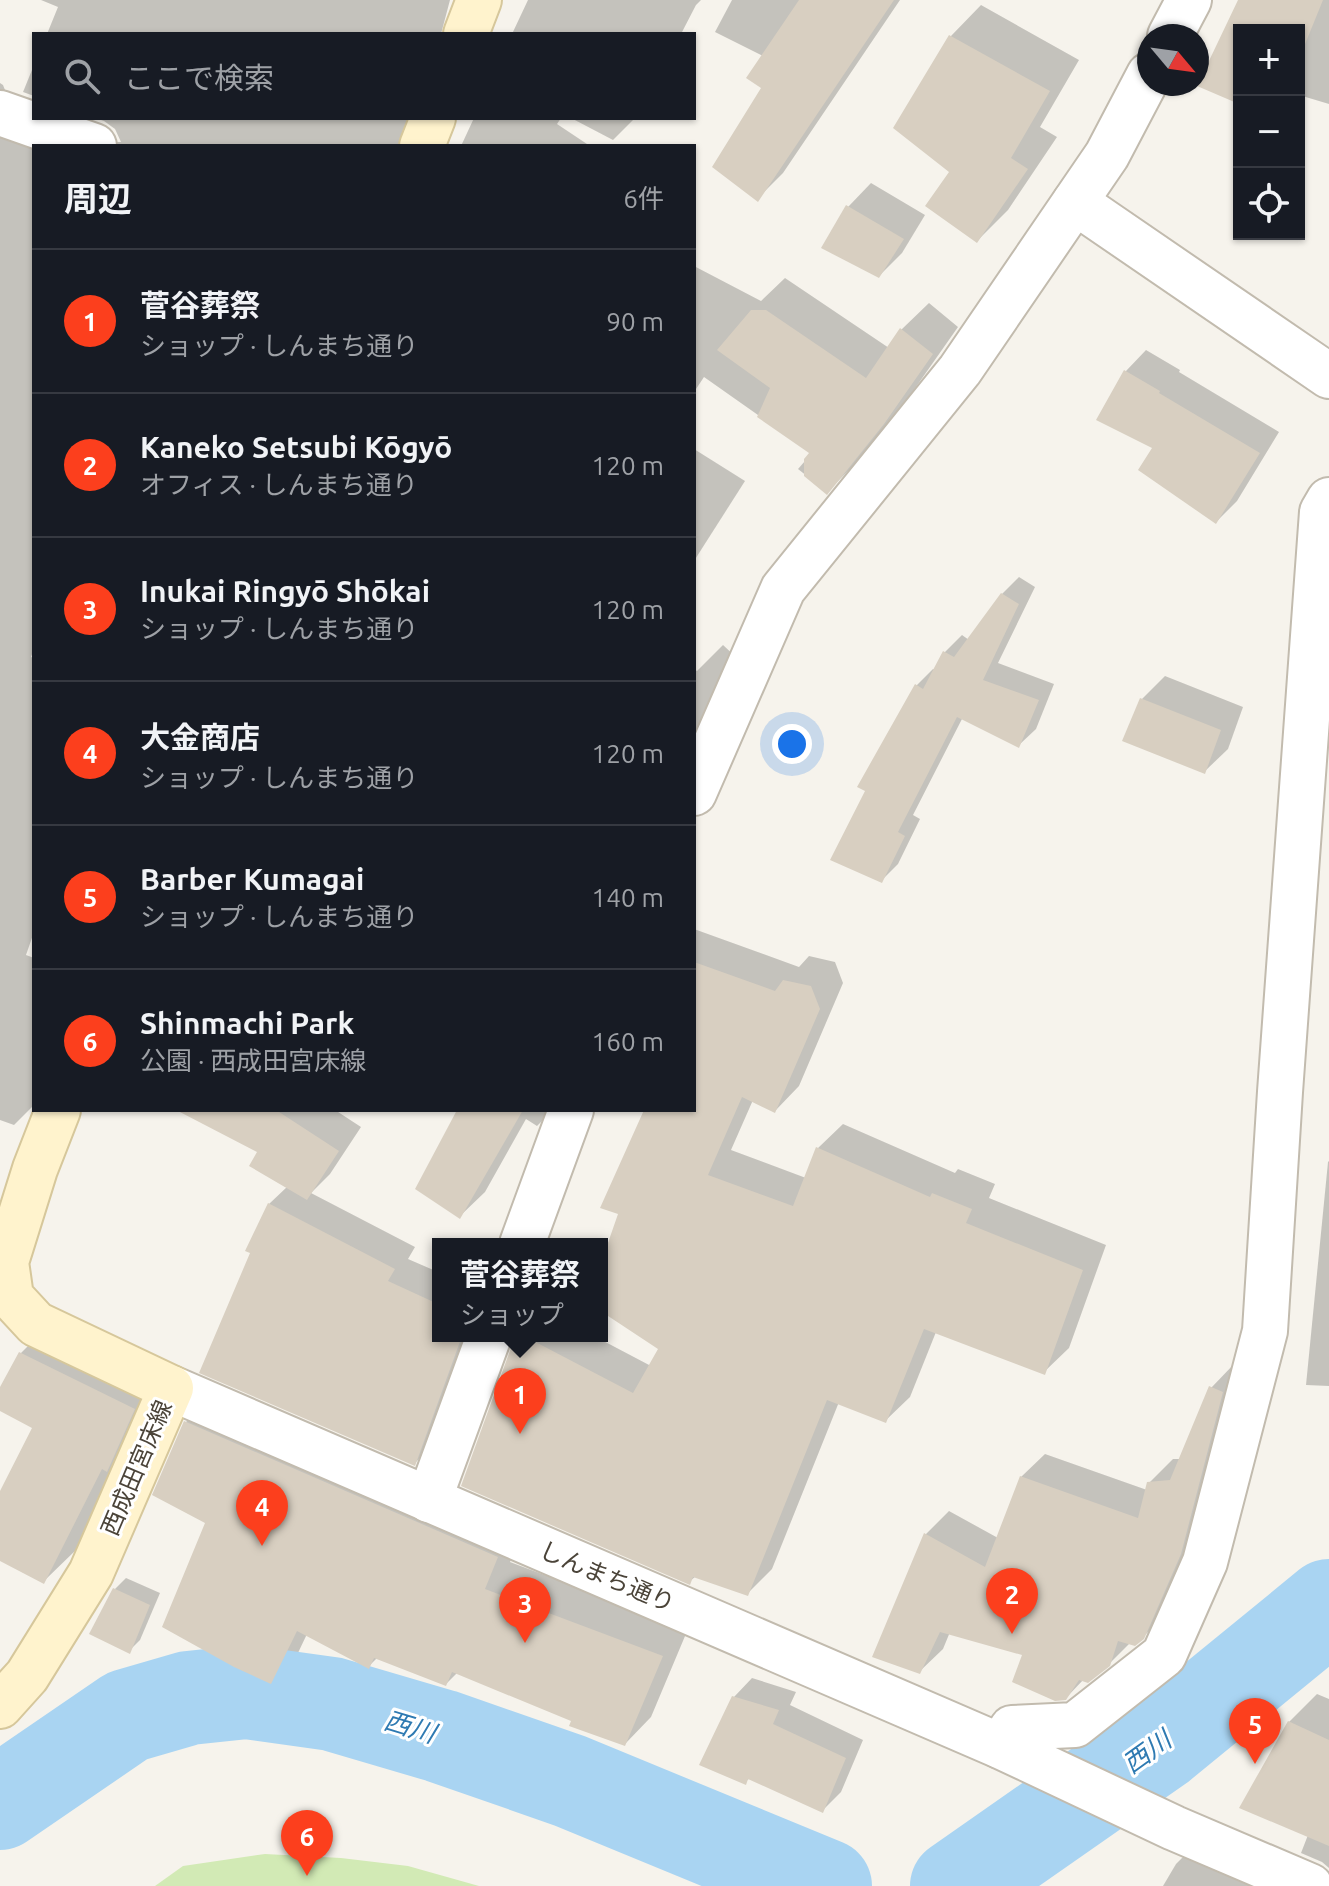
<!DOCTYPE html>
<html lang="ja">
<meta charset="utf-8">
<style>
:root{--surface:#171b24;--page:#242831;--text:#f1f3f6;--muted:#9ea1a6;--line:#363941;--accent:#fc3f1d}
body{margin:0;font-family:Ubuntu,"Noto Sans JP",sans-serif;background:var(--page);color:var(--text)}
.controls{position:absolute;right:24px;top:24px;display:grid;overflow:hidden;border-radius:0px;box-shadow:0 2px 6px #0004}
.controls button{width:72px;height:72px;display:grid;place-items:center;padding:0;border:0;border-bottom:2px solid var(--line);background:var(--surface);color:var(--text);font:40px sans-serif}
.compass{position:absolute;left:1137px;top:24px;width:72px;height:72px;border-radius:50%;background:var(--surface);box-shadow:0 2px 6px #0004;rotate:119deg}
.you{position:absolute;left:792px;top:744px;width:28px;height:28px;margin:-20px;border:6px solid #fff;border-radius:50%;background:#1a73e8;box-shadow:0 0 0 12px #1a73e833}
.badge{display:grid;place-items:center;width:52px;height:52px;border-radius:50%;background:var(--accent);color:#fff;font-size:26px;font-weight:700}
.pin{position:absolute;translate:-50% -66px;filter:drop-shadow(0 2px 4px #0008)}
.pin::after{content:'';position:absolute;top:42px;width:28px;height:24px;background:inherit;clip-path:polygon(0 0,100% 0,50% 100%)}
.popup{position:absolute;left:432px;top:1238px;width:176px;height:104px;box-sizing:border-box;display:grid;place-content:center;border-radius:0px;background:var(--surface);filter:drop-shadow(0 2px 6px #0005);font-size:26px;white-space:nowrap;color:var(--muted)}
.popup b{font-size:30px;color:var(--text)}
.popup::after{content:'';position:absolute;left:50%;top:100%;margin-left:-16px;border:16px solid transparent;border-top-color:var(--surface)}
.list{margin:0;padding:0;list-style:none}
h2{display:flex;justify-content:space-between;align-items:center;height:104px;margin:0;padding:0 32px;font-size:34px}
h2 small{font-size:26px;font-weight:400;color:var(--muted)}
.list li{display:grid;grid-template-columns:52px 1fr auto;gap:24px;align-items:center;box-sizing:border-box;height:144px;padding:0 32px;border-top:2px solid var(--line)}
.list b{display:block;font-size:30px;white-space:nowrap}
.list p{margin:0;font-size:26px;white-space:nowrap;color:var(--muted)}
.list em{font-size:26px;font-style:normal;color:var(--muted)}
.icon{flex:none;width:44px;height:44px;fill:none;stroke:currentColor;stroke-width:2;stroke-linecap:round;stroke-linejoin:round}
.map{position:relative;flex:none;width:1329px;height:1886px;overflow:hidden}
.search{position:absolute;background:var(--surface);box-shadow:0 2px 6px #0004;left:32px;top:32px;width:664px;height:88px;display:flex;align-items:center;gap:20px;box-sizing:border-box;padding:0 28px;border-radius:0px;color:var(--muted);font-size:30px}
.panel{position:absolute;background:var(--surface);box-shadow:0 2px 6px #0004;left:32px;top:144px;width:664px;height:968px;border-radius:0px}
.map>svg:first-child{display:block}
.green{fill:#d2eab5}
.shadow{fill:#0003}
.lines{fill:none;stroke-linecap:round;stroke-linejoin:round}
.river{stroke:#a9d4f2;stroke-width:94}
.building{fill:#d8cfc1}
.minor-casing{stroke:#c2bbae;stroke-width:48}
.secondary-casing{stroke:#d6c79b;stroke-width:48}
.minor{stroke:#fff;stroke-width:44}
.secondary{stroke:#fff3cd;stroke-width:44}
.labels{text-anchor:middle;stroke-width:6;stroke-linejoin:round;paint-order:stroke}
.street-label{font-size:24px;fill:#4b4439;stroke:#fff}
.water-label{font-size:26px;font-style:italic;fill:#2e7ab2;stroke:#fff}
</style>
<div class="map">
<svg width="1329" height="1886" viewBox="0 0 1329 1886">
<rect width="100%" height="100%" fill="#f6f3ec"/>
<path class="green" d="M 265,1854 L 341,1858 L 408,1866 L 479,1886 L 155,1886 L 183,1866 Z"/>
<g class="shadow">
<path d="M 41,0 L 450,0 L 441,34 L 47,34 L 58,7 Z"/>
<path d="M 528,0 L 701,0 L 696,5 L 681,34 L 512,34 Z"/>
<path d="M 732,0 L 900,0 L 783,173 L 757,199 L 764,88 L 763,56 L 715,32 Z"/>
<path d="M 1240,0 L 1329,0 L 1329,104 L 1299,95 L 1299,30 L 1239,30 L 1239,102 L 1200,85 Z"/>
<path d="M 981,5 L 1079,60 L 1040,127 L 1057,137 L 1008,210 L 977,241 L 951,171 L 951,36 Z"/>
<path d="M 34,65 L 34,96 L 23,92 Z"/>
<path d="M 0,83 L 3,85 L 9,100 L 115,142 L 121,142 L 115,129 L 104,121 L 95,118 L 418,118 L 410,146 L 34,146 L 34,649 L 31,657 L 34,658 L 34,932 L 26,955 L 34,958 L 34,1105 L 14,1125 L 0,1120 Z"/>
<path d="M 474,118 L 561,118 L 557,124 L 590,146 L 461,146 Z"/>
<path d="M 571,118 L 635,118 L 613,140 Z"/>
<path d="M 871,183 L 925,215 L 902,253 L 879,276 L 848,207 Z"/>
<path d="M 694,266 L 761,301 L 785,278 L 889,348 L 902,329 L 929,303 L 958,327 L 911,394 L 854,465 L 827,492 L 798,469 L 812,453 L 704,377 L 694,392 Z"/>
<path d="M 1146,350 L 1180,370 L 1179,372 L 1279,432 L 1237,501 L 1216,522 L 1155,447 L 1098,419 L 1126,371 Z"/>
<path d="M 694,449 L 745,481 L 694,561 Z"/>
<path d="M 1019,577 L 1035,587 L 998,663 L 1054,684 L 1036,729 L 1019,745 L 963,717 L 913,815 L 920,819 L 898,864 L 881,881 L 916,686 L 933,669 L 936,670 L 945,652 L 962,635 L 969,640 L 1002,594 Z"/>
<path d="M 723,645 L 738,659 L 694,750 L 694,669 L 697,671 Z"/>
<path d="M 1165,676 L 1243,707 L 1228,749 L 1204,772 L 1142,699 Z"/>
<path d="M 694,929 L 799,967 L 809,956 L 835,962 L 843,983 L 799,1086 L 775,1111 L 753,1100 L 731,1150 L 806,1178 L 818,1148 L 843,1124 L 955,1173 L 958,1169 L 995,1184 L 989,1198 L 1106,1245 L 1069,1348 L 1044,1372 L 936,1332 L 910,1397 L 885,1421 L 839,1402 L 772,1569 L 748,1593 L 696,1576 L 689,1582 L 519,1336 L 594,1336 L 651,1366 L 661,1349 L 602,1310 L 602,1266 L 621,1213 L 646,1110 L 694,1110 Z"/>
<path d="M 181,1110 L 335,1110 L 361,1127 L 330,1174 L 311,1193 L 415,1247 L 408,1259 L 438,1272 L 438,1336 L 475,1336 L 436,1442 L 414,1464 L 253,1253 L 269,1204 L 288,1186 L 260,1152 Z"/>
<path d="M 459,1110 L 553,1110 L 537,1126 L 526,1119 L 485,1192 L 460,1216 Z"/>
<path d="M 1329,1161 L 1329,1386 L 1306,1385 L 1328,1162 Z"/>
<path d="M 54,1320 L 167,1375 L 126,1451 L 78,1548 L 44,1581 L 0,1559 L 0,1496 L 34,1427 L 0,1408 L 0,1392 L 20,1354 Z"/>
<path d="M 1234,1364 L 1245,1369 L 1166,1614 L 1142,1638 L 1130,1643 L 1109,1664 L 1084,1679 L 1066,1698 L 1024,1654 L 950,1632 L 943,1649 L 919,1672 L 875,1656 L 926,1534 L 949,1511 L 998,1538 L 1021,1477 L 1045,1454 L 1147,1490 L 1149,1483 L 1173,1459 L 1181,1459 L 1211,1388 Z"/>
<path d="M 212,1395 L 524,1530 L 510,1562 L 688,1629 L 651,1717 L 625,1744 L 574,1720 L 458,1672 L 446,1684 L 378,1657 L 369,1666 L 307,1634 L 297,1655 L 270,1682 L 208,1522 L 186,1422 Z"/>
<path d="M 126,1578 L 160,1593 L 140,1640 L 129,1651 L 115,1589 Z"/>
<path d="M 752,1678 L 796,1692 L 790,1705 L 863,1740 L 841,1792 L 823,1810 L 750,1778 L 745,1782 L 734,1697 Z"/>
<path d="M 1317,1694 L 1329,1699 L 1329,1868 L 1322,1862 L 1301,1853 L 1308,1835 L 1289,1722 Z"/>
<path d="M 1199,1841 L 1275,1886 L 1163,1886 L 1176,1864 Z"/>
</g>
<g class="lines">
<g class="river">
<path d="M 0,1803 L 127,1716 L 189,1698 L 246,1692 L 332,1704 L 441,1736 L 570,1781 L 825,1886"/>
<path d="M 957,1886 L 1159,1745 L 1329,1606"/>
</g>
</g>
<g class="building">
<path d="M 799,0 L 894,0 L 758,202 L 712,167 L 761,88 L 746,78 Z"/>
<path d="M 1238,0 L 1323,0 L 1299,59 L 1299,30 L 1239,30 L 1239,104 L 1197,86 Z"/>
<path d="M 949,35 L 1050,91 L 1011,158 L 1028,169 L 977,243 L 925,206 L 949,172 L 893,128 Z"/>
<path d="M 846,205 L 904,239 L 879,278 L 821,248 Z"/>
<path d="M 751,310 L 766,310 L 866,378 L 900,328 L 933,354 L 884,424 L 827,495 L 804,476 L 804,459 L 809,453 L 757,417 L 770,388 L 717,350 Z"/>
<path d="M 1124,370 L 1160,391 L 1159,393 L 1260,453 L 1216,524 L 1138,470 L 1152,448 L 1096,420 Z"/>
<path d="M 1001,593 L 1019,604 L 983,680 L 1039,700 L 1019,748 L 957,717 L 898,832 L 905,836 L 882,883 L 830,860 L 865,791 L 857,787 L 915,684 L 923,689 L 943,651 L 954,657 Z"/>
<path d="M 1140,698 L 1221,730 L 1205,774 L 1122,741 Z"/>
<path d="M 694,962 L 775,991 L 783,980 L 811,986 L 820,1009 L 775,1113 L 742,1097 L 708,1175 L 793,1206 L 816,1147 L 930,1197 L 932,1193 L 972,1209 L 966,1223 L 1083,1270 L 1045,1375 L 924,1329 L 886,1423 L 827,1400 L 748,1596 L 693,1577 L 690,1585 L 461,1486 L 512,1345 L 513,1336 L 524,1336 L 633,1393 L 658,1349 L 602,1312 L 602,1260 L 618,1214 L 600,1208 L 644,1110 L 694,1110 Z"/>
<path d="M 176,1110 L 276,1110 L 339,1151 L 307,1200 L 249,1166 L 257,1152 Z"/>
<path d="M 457,1110 L 523,1110 L 460,1219 L 415,1189 Z"/>
<path d="M 268,1203 L 395,1269 L 388,1281 L 438,1304 L 438,1336 L 462,1336 L 415,1466 L 199,1373 L 250,1253 L 245,1251 Z"/>
<path d="M 19,1352 L 135,1409 L 107,1472 L 102,1469 L 44,1584 L 0,1561 L 0,1491 L 32,1428 L 0,1411 L 0,1387 Z"/>
<path d="M 1209,1386 L 1223,1392 L 1181,1554 L 1144,1639 L 1135,1646 L 1118,1641 L 1110,1666 L 1088,1683 L 1079,1680 L 1066,1700 L 1055,1701 L 1012,1682 L 1022,1655 L 940,1632 L 920,1674 L 872,1657 L 924,1533 L 985,1567 L 1020,1476 L 1138,1518 L 1147,1482 L 1170,1480 Z"/>
<path d="M 184,1421 L 498,1557 L 485,1589 L 663,1656 L 625,1746 L 569,1726 L 571,1721 L 452,1672 L 446,1686 L 374,1658 L 369,1669 L 297,1631 L 271,1684 L 234,1667 L 162,1627 L 205,1523 L 152,1495 Z"/>
<path d="M 113,1588 L 150,1605 L 130,1654 L 89,1634 Z"/>
<path d="M 732,1696 L 779,1710 L 773,1724 L 846,1758 L 823,1813 L 748,1779 L 746,1785 L 699,1765 Z"/>
<path d="M 1288,1721 L 1329,1740 L 1329,1846 L 1239,1808 Z"/>
</g>
<g class="lines">
<defs>
<g id="minor">
<path d="M 1170,36 L 1189,0"/>
<path d="M 0,113 L 94,146"/>
<path d="M 1075,202 L 1329,376"/>
<path d="M 694,793 L 783,589 L 960,370 L 1107,155 L 1149,75"/>
<path d="M 522,1244 L 571,1110"/>
<path d="M 171,1388 L 1000,1746 L 1174,1828 L 1310,1886"/>
<path d="M 429,1500 L 489,1336"/>
<path d="M 1000,1746 L 1012,1728 L 1075,1725 L 1164,1655 L 1205,1562 L 1265,1331 L 1280,1092 L 1322,512 L 1329,500"/>
</g>
<g id="secondary">
<path d="M 466,34 L 479,0"/>
<path d="M 422,146 L 433,118"/>
<path d="M 0,1706 L 27,1676 L 91,1573 L 171,1388 L 36,1324 L 11,1297 L 6,1262 L 35,1169 L 58,1110"/>
</g>
</defs>
<use href="#minor" class="minor-casing"/>
<use href="#secondary" class="secondary-casing"/>
<use href="#minor" class="minor"/>
<use href="#secondary" class="secondary"/>
</g>
<g class="labels">
<g class="street-label">
<text transform="translate(137 1468) rotate(-67)" y="8">西成田宮床線</text>
<text transform="translate(607 1577) rotate(23)" y="8">しんまち通り</text>
</g>
<g class="water-label">
<text transform="translate(410 1727) rotate(17)" y="9">西川</text>
<text transform="translate(1147 1752) rotate(-36)" y="9">西川</text>
</g>
</g>
</svg>
<div class="controls">
<button>+</button>
<button>−</button>
<button><svg class="icon" aria-label="locate" viewBox="0 0 24 24"><circle cx="12" cy="12" r="6"/><path d="M12 2v4M12 18v4M2 12h4M18 12h4"/></svg></button>
</div>
<svg class="compass" viewBox="-18 -18 36 36"><path d="M0-13l5 13h-10z" fill="#e53935"/><path d="M0 13l5-13h-10z" fill="#9ea1a6"/></svg>
<div class="you"></div>
<div class="pin badge" style="left:520px;top:1434px">1</div>
<div class="popup"><b>菅谷葬祭</b>ショップ</div>
<div class="pin badge" style="left:1012px;top:1634px">2</div>
<div class="pin badge" style="left:525px;top:1643px">3</div>
<div class="pin badge" style="left:262px;top:1546px">4</div>
<div class="pin badge" style="left:1255px;top:1764px">5</div>
<div class="pin badge" style="left:307px;top:1876px">6</div>
<div class="search"><svg class="icon" aria-label="search" viewBox="0 0 24 24"><circle cx="10" cy="10" r="6"/><path d="M15 15l6 6"/></svg>ここで検索</div>
<section class="panel">
<h2>周辺<small>6件</small></h2>
<ul class="list">
<li><span class="badge">1</span><div><b>菅谷葬祭</b><p>ショップ · しんまち通り</p></div><em>90 m</em></li>
<li><span class="badge">2</span><div><b>Kaneko Setsubi Kōgyō</b><p>オフィス · しんまち通り</p></div><em>120 m</em></li>
<li><span class="badge">3</span><div><b>Inukai Ringyō Shōkai</b><p>ショップ · しんまち通り</p></div><em>120 m</em></li>
<li><span class="badge">4</span><div><b>大金商店</b><p>ショップ · しんまち通り</p></div><em>120 m</em></li>
<li><span class="badge">5</span><div><b>Barber Kumagai</b><p>ショップ · しんまち通り</p></div><em>140 m</em></li>
<li><span class="badge">6</span><div><b>Shinmachi Park</b><p>公園 · 西成田宮床線</p></div><em>160 m</em></li>
</ul>
</section>
</div>
